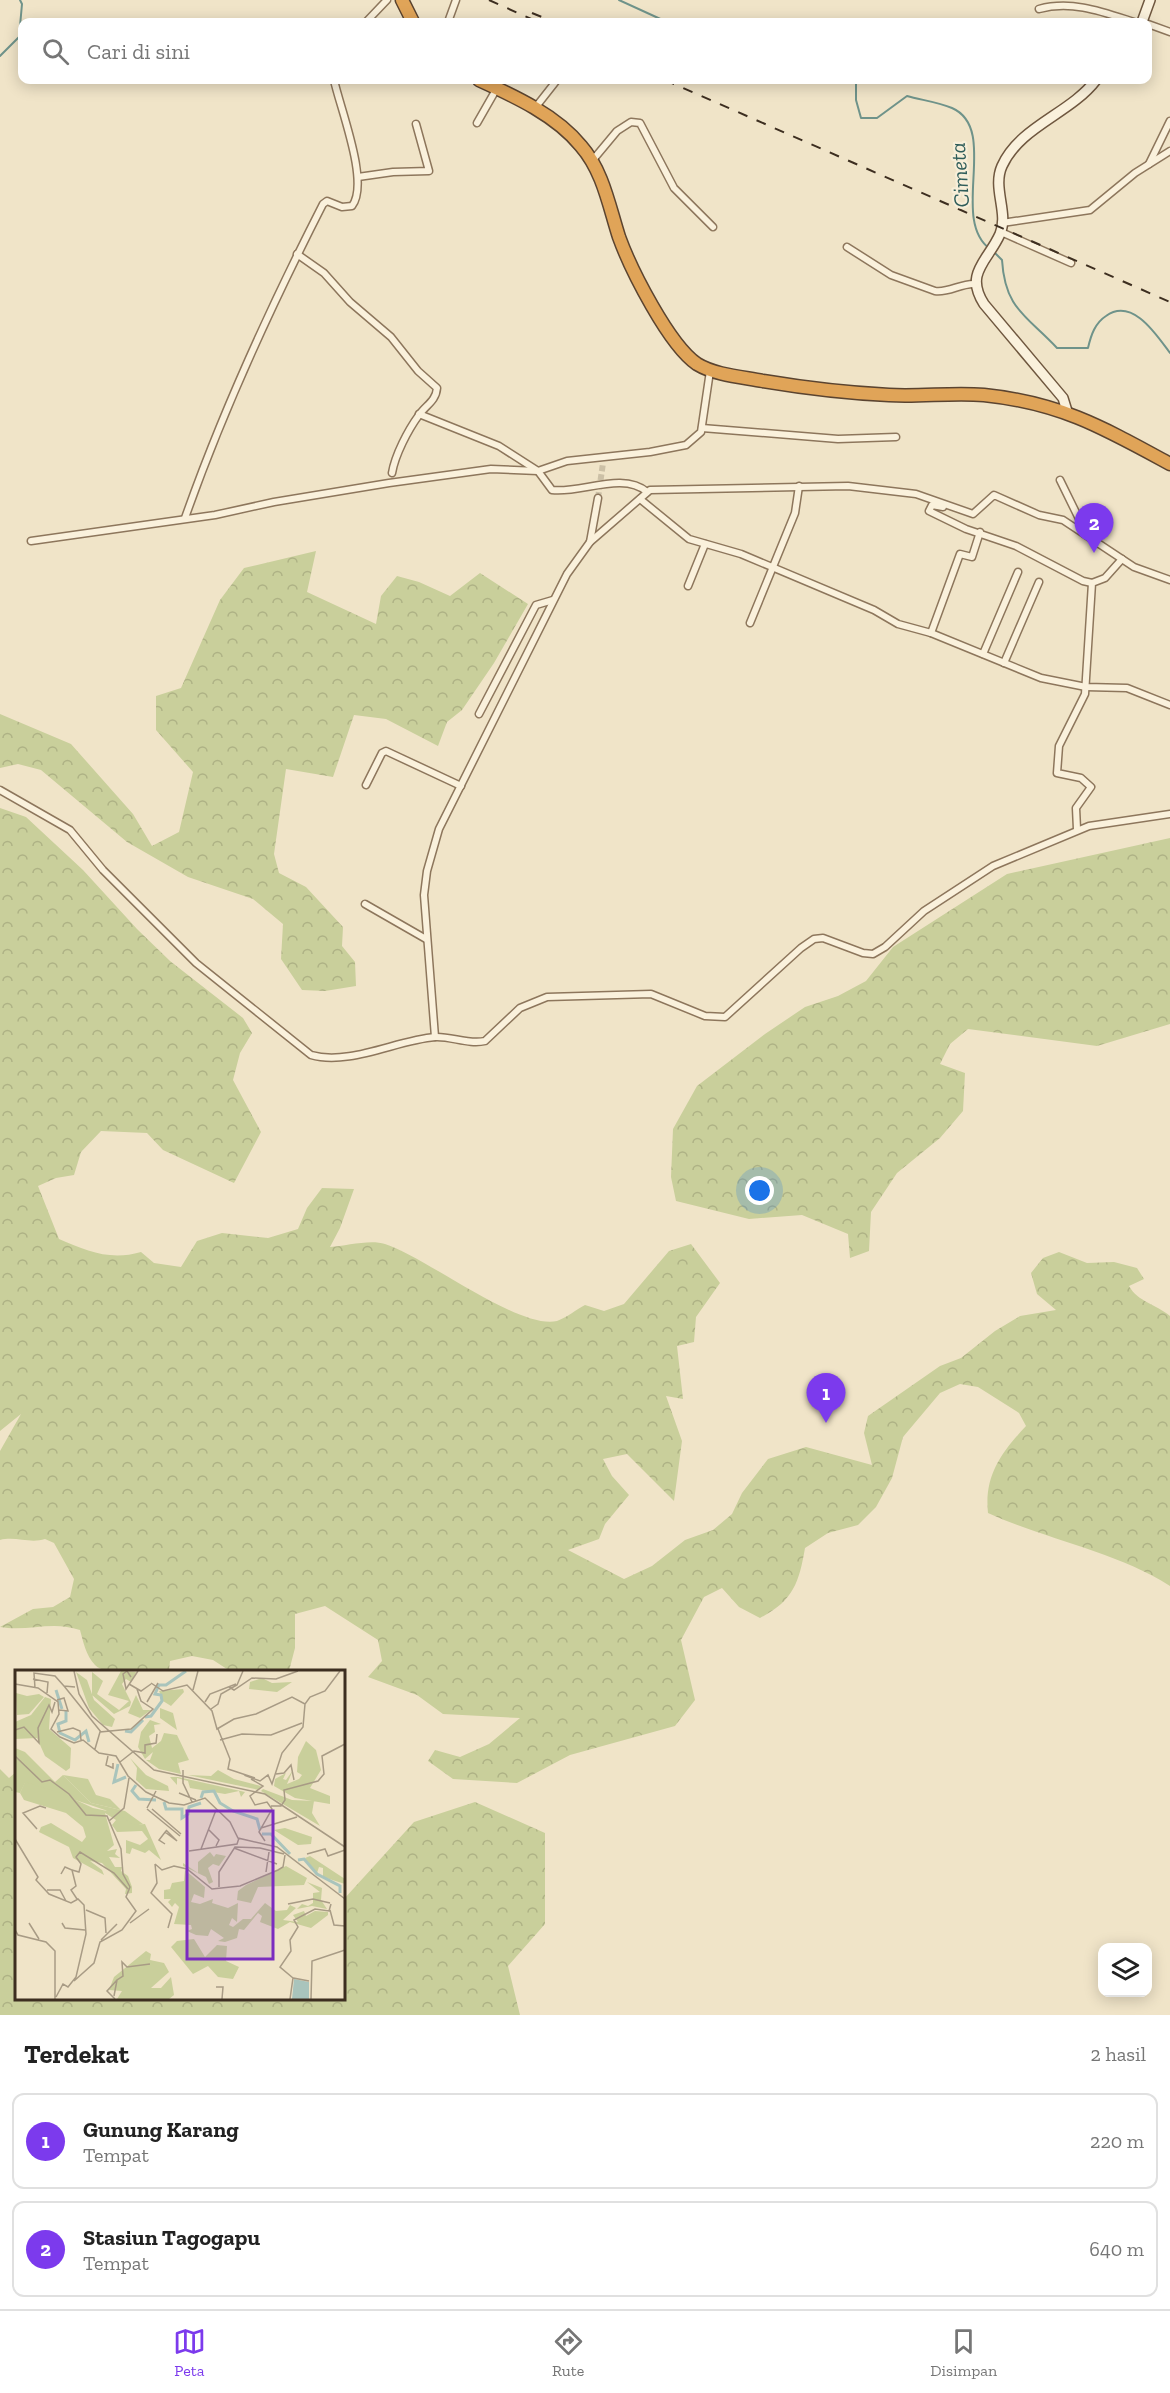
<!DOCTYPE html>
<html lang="id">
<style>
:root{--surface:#fff;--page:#f6f6f6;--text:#222;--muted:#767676;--line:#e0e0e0;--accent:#7c3aed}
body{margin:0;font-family:"Zilla Slab",serif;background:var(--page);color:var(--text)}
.controls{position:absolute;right:18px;bottom:18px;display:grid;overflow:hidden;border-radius:12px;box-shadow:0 3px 15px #0003}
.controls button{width:54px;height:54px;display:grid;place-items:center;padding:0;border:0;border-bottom:2px solid var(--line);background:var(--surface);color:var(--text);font:30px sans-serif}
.you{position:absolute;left:760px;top:1191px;width:21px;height:21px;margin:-15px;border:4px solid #fff;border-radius:50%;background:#1a73e8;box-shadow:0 0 0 9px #1a73e833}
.badge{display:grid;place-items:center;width:39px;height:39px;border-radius:50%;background:var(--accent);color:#fff;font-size:20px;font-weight:700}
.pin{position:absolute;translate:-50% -50px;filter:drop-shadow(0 2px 3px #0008)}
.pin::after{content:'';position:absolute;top:32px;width:21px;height:18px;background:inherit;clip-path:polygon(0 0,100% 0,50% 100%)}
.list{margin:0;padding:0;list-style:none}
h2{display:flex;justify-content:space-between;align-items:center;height:78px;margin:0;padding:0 24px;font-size:26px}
h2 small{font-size:20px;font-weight:400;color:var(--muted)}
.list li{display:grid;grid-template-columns:39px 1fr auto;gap:18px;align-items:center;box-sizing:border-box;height:96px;margin:0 12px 12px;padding:0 12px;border:2px solid var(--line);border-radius:12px}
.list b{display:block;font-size:22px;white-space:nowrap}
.list p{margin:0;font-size:20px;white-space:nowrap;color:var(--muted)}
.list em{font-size:20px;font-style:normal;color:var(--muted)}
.icon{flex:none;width:33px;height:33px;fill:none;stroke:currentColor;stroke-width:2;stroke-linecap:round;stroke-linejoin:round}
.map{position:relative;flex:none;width:1170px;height:2015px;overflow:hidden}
.search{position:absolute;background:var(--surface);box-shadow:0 3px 15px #0003;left:18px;right:18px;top:18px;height:66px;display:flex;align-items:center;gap:15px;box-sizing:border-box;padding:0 21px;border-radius:12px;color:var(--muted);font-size:22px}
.sheet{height:294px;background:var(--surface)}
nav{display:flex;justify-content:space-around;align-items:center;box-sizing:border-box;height:84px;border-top:2px solid var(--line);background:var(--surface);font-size:16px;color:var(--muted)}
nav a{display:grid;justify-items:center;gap:3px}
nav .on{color:var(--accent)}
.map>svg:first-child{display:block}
.forest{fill:url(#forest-crowns)}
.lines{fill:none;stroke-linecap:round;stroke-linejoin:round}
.stream{stroke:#6f938a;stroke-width:2}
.street-tunnel{stroke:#ccc0a6;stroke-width:6;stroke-dasharray:6 3;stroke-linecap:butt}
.street-casing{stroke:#8d765c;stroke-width:9}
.secondary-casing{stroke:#6f573f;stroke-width:12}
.highway-casing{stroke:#5b4430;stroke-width:15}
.street{stroke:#faf1dc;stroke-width:6}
.secondary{stroke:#faf1dc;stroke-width:9}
.highway{stroke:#e0a458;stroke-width:12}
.rail{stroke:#3d2e20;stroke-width:2;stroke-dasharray:10 10;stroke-linecap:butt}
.labels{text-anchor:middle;stroke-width:4.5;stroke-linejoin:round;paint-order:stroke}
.water-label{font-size:22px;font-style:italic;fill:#2f5d5a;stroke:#f7eed8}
.inset-river{fill:none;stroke:#a9c4bc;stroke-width:3}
.inset-road{fill:none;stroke:#a89b85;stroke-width:1.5}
.view{fill:#7b2cbf;fill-opacity:0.15;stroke:#7b2cbf;stroke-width:3}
.inset-edge{fill:none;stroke:#3d2e20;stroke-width:3}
</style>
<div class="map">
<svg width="1170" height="2015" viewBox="0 0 1170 2015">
<defs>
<pattern id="forest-crowns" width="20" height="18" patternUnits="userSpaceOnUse" patternTransform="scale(1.5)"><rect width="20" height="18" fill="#c9cf9b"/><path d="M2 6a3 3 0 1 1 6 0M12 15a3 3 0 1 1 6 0" fill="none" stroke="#aeb285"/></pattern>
</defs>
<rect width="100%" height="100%" fill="#f0e4c8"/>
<g class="forest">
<path d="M 316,551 L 307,592 L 376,624 L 381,596 L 397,576 L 419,582 L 450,596 L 480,573 L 528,604 L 494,663 L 462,710 L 447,722 L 438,746 L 386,719 L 354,715 L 333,777 L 286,769 L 274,854 L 279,873 L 306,887 L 343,927 L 342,946 L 355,962 L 356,986 L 325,991 L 302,990 L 281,959 L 283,924 L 253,899 L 188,877 L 127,842 L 41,770 L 18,764 L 0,768 L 0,714 L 71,744 L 133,814 L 152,846 L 179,832 L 193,772 L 156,730 L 156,696 L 181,688 L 220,600 L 244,568 Z"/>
<path d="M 0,808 L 26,817 L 83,870 L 137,929 L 170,961 L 243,1018 L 252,1033 L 240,1053 L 233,1080 L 261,1132 L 234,1183 L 163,1150 L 147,1133 L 101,1131 L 81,1152 L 74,1175 L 56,1178 L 38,1186 L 59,1239 C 87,1251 110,1261 141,1252 L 154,1263 L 181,1267 L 197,1241 L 222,1233 L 268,1238 L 298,1229 L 307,1208 L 322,1188 L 354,1189 L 340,1228 L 330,1247 C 346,1246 370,1239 385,1244 C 426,1257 519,1330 557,1321 C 566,1318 577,1309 585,1305 L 604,1311 L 624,1304 L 669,1251 L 691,1244 L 720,1283 L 696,1317 L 694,1342 L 677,1346 L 683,1399 L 666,1396 L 682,1441 L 674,1501 L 627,1454 L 603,1459 L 612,1476 L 629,1495 L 605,1524 L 599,1539 L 568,1550 L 624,1579 L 652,1566 L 685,1540 L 713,1530 L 732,1514 L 742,1493 L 768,1459 L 806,1447 L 872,1465 L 864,1433 L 868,1416 L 940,1366 L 961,1358 L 995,1331 L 1020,1316 L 1056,1310 L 1037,1294 L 1031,1273 L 1043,1258 L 1059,1252 L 1087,1263 L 1114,1262 L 1137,1268 L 1144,1279 L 1129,1286 C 1138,1302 1156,1304 1170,1316 L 1170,1586 C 1115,1551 1047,1540 988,1513 C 984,1475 1002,1452 1026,1426 L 1019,1413 L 978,1387 L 960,1384 L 940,1393 L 903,1437 L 892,1478 L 876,1507 L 858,1525 L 828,1533 L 805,1548 C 799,1583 793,1601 760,1618 L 739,1607 L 722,1588 L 704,1597 L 681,1640 L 695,1700 L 675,1726 L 570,1755 L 517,1783 L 453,1779 L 428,1761 L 435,1750 L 460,1757 L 489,1744 L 520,1718 L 443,1714 L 417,1695 L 368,1677 L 382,1661 L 378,1640 L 325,1606 L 295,1614 L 295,1648 L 289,1671 L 230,1671 L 213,1660 L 192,1656 L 170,1661 L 169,1671 C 152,1672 106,1677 95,1665 C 86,1656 83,1641 80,1630 C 51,1620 29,1632 0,1627 L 33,1609 L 53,1607 L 70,1597 L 74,1579 L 54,1543 L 45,1539 C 30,1544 16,1536 0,1540 L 0,1451 L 21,1414 L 0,1431 Z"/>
<path d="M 1170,838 L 1170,1024 L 1097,1046 L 968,1029 L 950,1044 L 940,1064 L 965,1073 L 963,1111 L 940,1138 L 897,1173 L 871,1212 L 869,1251 L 850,1258 L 848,1234 L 802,1215 L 749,1219 L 676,1201 L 671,1177 L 673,1129 L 697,1086 L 765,1034 L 805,1007 L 838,996 L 866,981 L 893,947 L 1007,874 Z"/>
<path d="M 0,1769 L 9,1778 L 16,1772 L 16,1998 L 344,1998 L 344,1899 L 414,1822 L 475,1802 L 545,1833 L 545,1924 L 508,1966 L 520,2015 L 0,2015 Z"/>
</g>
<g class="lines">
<g class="stream">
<path d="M 619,0 L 667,22"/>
<path d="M 0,56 L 19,37 L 22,4 L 20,0"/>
<path d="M 770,80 L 794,80"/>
<path d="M 856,80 L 856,100 L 861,118 L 877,118 L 907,96 C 921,100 938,102 952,108 C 1000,129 949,219 990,249"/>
<path d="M 994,252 L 1002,260 C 1005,309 1026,315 1057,348 L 1088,348 C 1091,335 1095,323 1106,316 C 1132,297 1156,334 1170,353"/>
</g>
<path class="street-tunnel" d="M 598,498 L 603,463"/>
<defs>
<g id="street">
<path d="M 1039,9 C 1072,0 1103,12 1134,22"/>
<path d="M 366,22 L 387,0"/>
<path d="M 448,22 L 456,0"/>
<path d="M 1148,24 L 1170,32"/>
<path d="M 535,108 L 557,80"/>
<path d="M 477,123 L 497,88"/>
<path d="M 592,161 L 617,131 L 631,122 L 640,123 L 674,188 L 713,227"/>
<path d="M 1149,164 L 1170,121"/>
<path d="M 358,177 L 393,172 L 429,171 L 416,124"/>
<path d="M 1002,223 L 1090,210 L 1135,173 L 1170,151"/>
<path d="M 1001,232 L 1071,263"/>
<path d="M 847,247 L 891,275 L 935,291 C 949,293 961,283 975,284"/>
<path d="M 297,254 L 324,273 L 350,302 L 391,337 L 418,371 L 437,388 C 436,401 426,405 419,415 C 408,430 395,455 392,473"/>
<path d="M 419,414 L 499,446 L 538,471 L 552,490 C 580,494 623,471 647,492"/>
<path d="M 702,428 L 838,439 L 896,437"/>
<path d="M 1060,480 L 1086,533"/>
<path d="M 640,499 L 689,539 L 741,554 L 874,610 L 898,624 L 931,633 L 1041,678 L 1086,687 L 1127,688 L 1170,705"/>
<path d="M 943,507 L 932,505 L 929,511 L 966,529 L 1016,546 L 1083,581 L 1092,583"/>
<path d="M 185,518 C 223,410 271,306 323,204 L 327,201 L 342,207 L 352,206 C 370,183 340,108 334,80"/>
<path d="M 31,541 L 215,515 L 274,502 L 389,483 L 491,469 L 538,471 L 567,461 L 650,452 L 686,445 L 701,432 L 710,371"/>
<path d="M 590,542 L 598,498"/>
<path d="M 688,586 L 705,544"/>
<path d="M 750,623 L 795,513 L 799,486"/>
<path d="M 931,633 L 960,554 L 972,557 L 980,532"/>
<path d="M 983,654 L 1018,572"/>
<path d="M 1004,663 L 1039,582"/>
<path d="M 479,714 L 536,605 L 553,600"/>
<path d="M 366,785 L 382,753 L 386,751 L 461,786"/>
<path d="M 0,790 L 70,830 L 103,870 L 196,963 L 311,1055 C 349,1066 397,1040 435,1037 C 451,1036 469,1045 485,1041 L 520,1008 L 547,997 L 651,994 L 705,1016 L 725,1017 L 801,948 L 814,939 L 823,938 L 863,953 L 873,954 L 885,947 L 924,911 L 993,866 L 1089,826 L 1170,814"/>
<path d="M 1077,829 L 1076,808 L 1091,787 L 1081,778 L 1057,773 L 1059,746 L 1085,694 L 1092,583 L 1105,578 L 1122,559"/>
<path d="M 365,904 L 426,939"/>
<path d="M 435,1037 L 424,895 L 427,871 L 439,829 L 567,574 L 590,542 L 650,490 L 848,486 L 916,494 L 973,514 L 994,495 L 1039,515 L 1063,520 L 1134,567 L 1170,580"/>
</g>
<g id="secondary">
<path d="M 1142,22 L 1150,0"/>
<path d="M 1067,411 L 1063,398 L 984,304 C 964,273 988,261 1000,234 C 1009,213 992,188 1002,166 C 1020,126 1070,114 1096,80"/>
</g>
<g id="highway">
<path d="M 402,0 L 413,22"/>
<path d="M 479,80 C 514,96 556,115 581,146 C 603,171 609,206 619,237 C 631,270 669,345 697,364 C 715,375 742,377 763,381 C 805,388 847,393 889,395 C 921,397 953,392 984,395 C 1061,403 1104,428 1170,464"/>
</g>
</defs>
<use href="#street" class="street-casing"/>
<use href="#secondary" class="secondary-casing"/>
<use href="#highway" class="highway-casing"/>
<use href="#street" class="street"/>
<use href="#secondary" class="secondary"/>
<use href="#highway" class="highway"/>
<g class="rail">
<path d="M 489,0 L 538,22"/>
<path d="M 532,13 L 554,22"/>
<path d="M 665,80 L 1170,302"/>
</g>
</g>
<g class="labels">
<g class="water-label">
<text transform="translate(959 175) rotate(-94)" y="8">Cimeta</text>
</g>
</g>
<g transform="translate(15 1670)">
<rect width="330" height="330" fill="#f0e4c8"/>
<path d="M 1,23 L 12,26 L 24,24 L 29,27 L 14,44 L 2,45 ZM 0,78 L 10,82 L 40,112 L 48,105 L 76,133 L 110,141 L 128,154 L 119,156 L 90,140 L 10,113 L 5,123 L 0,122 ZM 270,158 L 297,167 L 296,174 L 283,175 L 259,160 Z" fill="#c9cf9b"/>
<path d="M 106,1 L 121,2 L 116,12 L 111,9 L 107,14 L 116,32 L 115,36 L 99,44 L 77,25 L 77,2 L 88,11 L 82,24 L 104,40 L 114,31 L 93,25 ZM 61,2 L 72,10 L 79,30 L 100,49 L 97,57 L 88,55 L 74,38 ZM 247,8 L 257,13 L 277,12 L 262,22 L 234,19 L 235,12 ZM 168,19 L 169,22 L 156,36 L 148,31 L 144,21 ZM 121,25 L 128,40 L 136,40 L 125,48 L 113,43 ZM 30,27 L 36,29 L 34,59 L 56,78 L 55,98 L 51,101 L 30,86 L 22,68 L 0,69 L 0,52 L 16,45 ZM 145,38 L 158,43 L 162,60 L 145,48 ZM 135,50 L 146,54 L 139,55 L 140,62 L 134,66 L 137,78 L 146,71 L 149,63 L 162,65 L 174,90 L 163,93 L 166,104 L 144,99 L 131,90 L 135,90 L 138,82 L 130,89 L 123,77 L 126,62 ZM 291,71 L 301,80 L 306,100 L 295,118 L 315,126 L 315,134 L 280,128 L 259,116 L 260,109 L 271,103 L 268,109 L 271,110 L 278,100 L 272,114 L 284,109 L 287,105 L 282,102 L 283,87 ZM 115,88 L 131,105 L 153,116 L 154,121 L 131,119 L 121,110 L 122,98 ZM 203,100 L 219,109 L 246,116 L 244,120 L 173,105 L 196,106 ZM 48,105 L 73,109 L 81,125 L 95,129 L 106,140 L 76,133 ZM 155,107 L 163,107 L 230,122 L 226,127 L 224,121 L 210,124 L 175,118 L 173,111 L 162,108 L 162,115 ZM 10,112 L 46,123 L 78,138 L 102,143 L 118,155 L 130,154 L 146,190 L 134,180 L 130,183 L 117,178 L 115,184 L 111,183 L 111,170 L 125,175 L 133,169 L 127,161 L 102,162 L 97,155 L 101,150 L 90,143 L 99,175 L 92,181 L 102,179 L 100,184 L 105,188 L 94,187 L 100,197 L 107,197 L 106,201 L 113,206 L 117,217 L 117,223 L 110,224 L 111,219 L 87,193 L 75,191 L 87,200 L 89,205 L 58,188 L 54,177 L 24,162 L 26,157 L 36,153 L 67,172 L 71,167 L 68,157 L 51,143 L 9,130 L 5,123 ZM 248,119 L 277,130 L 299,131 L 297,143 L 305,156 L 246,121 ZM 195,182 L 199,187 L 201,184 L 211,186 L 204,196 L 198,194 L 193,198 L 198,212 L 194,214 L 191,207 L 168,196 L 168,193 L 183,203 L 183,192 ZM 295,186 L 330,209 L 330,214 L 308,207 L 308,198 L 304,197 L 302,203 L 292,194 L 290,188 ZM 271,196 L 292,208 L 289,215 L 243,217 L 236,233 L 222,230 L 223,221 L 231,215 ZM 170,200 L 190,217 L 189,228 L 179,224 L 176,232 L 185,234 L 198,229 L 197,233 L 213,238 L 223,233 L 222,252 L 217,248 L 214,255 L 218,257 L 228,249 L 236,249 L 250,233 L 261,241 L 272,240 L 275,235 L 281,238 L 268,250 L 283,252 L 278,245 L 289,241 L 291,246 L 300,241 L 313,242 L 313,245 L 296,258 L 275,252 L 263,259 L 245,252 L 247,246 L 243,243 L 229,260 L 224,259 L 222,268 L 210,272 L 203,271 L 209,268 L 196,259 L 193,266 L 181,265 L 172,261 L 177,259 L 176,255 L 159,254 L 164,237 L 160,233 L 157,237 L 153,232 L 156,229 L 149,229 L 149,220 L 155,219 L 157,213 L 169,211 ZM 292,212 L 307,218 L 306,230 L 312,239 L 297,236 L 282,239 L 287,234 L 293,236 L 298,233 L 298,223 L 305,222 ZM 179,269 L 190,287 L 202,275 L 212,276 L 211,291 L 224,297 L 218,309 L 203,307 L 193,296 L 178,304 L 156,277 L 162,271 ZM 131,281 L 136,284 L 135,290 L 149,293 L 154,302 L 136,318 L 146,318 L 156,307 L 159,325 L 154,329 L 102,329 L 107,321 L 94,320 L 99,307 Z" fill="#c9cf9b"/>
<path d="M 279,309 L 294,312 L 294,329 L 277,329 Z" fill="#a9c4bc"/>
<path class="inset-river" d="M 41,20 L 47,39M 51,41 L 51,51 L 43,54 L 45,63 L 60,70 L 71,61 L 74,72M 130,47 L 136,46 L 147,31 L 146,25 L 140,24 L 144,15 L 151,15 L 171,1M 110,61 L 116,62 L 128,50M 103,94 L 99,112 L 111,107M 121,115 L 117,121 L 124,129 L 141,130M 186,128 L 188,122 L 199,121 L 205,133 L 218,141 L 242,149 L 245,160M 149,132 L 151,139 L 167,139 L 167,148 L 173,144 L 174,137 L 186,133M 247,164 L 256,164 L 275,184M 283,190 L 289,189 L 302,204 L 325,216 L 325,223"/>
<path class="inset-road" d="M 59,1 L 64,24 L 77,46 L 139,100 L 250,124 L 330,177M 116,7 L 112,1 L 108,4 L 111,19 L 123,1M 18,9 L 33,12 L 32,23M 136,13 L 148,21 L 172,15 L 197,41 L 202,59 L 219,49 L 241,44 L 277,27 L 290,34M 0,14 L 23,18 L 43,32 L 44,44 L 36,59 L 45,67 L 59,73 L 68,70 L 84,83 L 101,86 L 113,106 L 131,122 L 154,133 L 169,135 L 190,128 L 215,152 L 223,168 L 262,177 L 330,229M 114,14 L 126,21 L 136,14M 49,16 L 86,62M 214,17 L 219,20 L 237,8 L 261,9 L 283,1M 20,18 L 19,3 L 40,6 L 49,16 L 60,17M 178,20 L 183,1M 42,30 L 49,28 L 53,41 L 44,40M 132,32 L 143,13M 190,32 L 195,24 L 221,14M 196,39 L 203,34 L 206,24 L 222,15 L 228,1M 203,59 L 215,89 L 213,99 L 240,108M 0,60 L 9,57 L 24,73 L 23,58 L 34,35 L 37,42 L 40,32M 42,62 L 58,58 L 65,61 L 66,70M 205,70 L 227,64 L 256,65 L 287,53M 80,79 L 85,62 L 116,59 L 138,39 L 126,31 L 122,19M 0,86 L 27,112 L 35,110 L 54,124 L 71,145 L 92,146 L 106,179 L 108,204 L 115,217 L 111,227 L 121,241 L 107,260 L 85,272 L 79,293 L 59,311M 93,86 L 91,95 L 98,98 L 98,93M 105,92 L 119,81 L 130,83 L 130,75 L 141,73 L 142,64M 168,100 L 168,113 L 177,132M 261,104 L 269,103 L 276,95 L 279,110M 229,105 L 245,111 L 253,105 L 257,114 L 267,83 L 288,57 L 290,34 L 295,27 L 310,21 L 325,1M 236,109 L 248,116 L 235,126 L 240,135 L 252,132 L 257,139 L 244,162 L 250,171M 164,123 L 181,130M 256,136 L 266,136 L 270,130 L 269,120 L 303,111 L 309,104 L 307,86 L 330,74M 132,138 L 141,121M 132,139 L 165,166M 137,139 L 166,164M 94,151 L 109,138 L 114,108M 246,158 L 282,147M 22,159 L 8,143 L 25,136 L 31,138M 194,160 L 204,170 L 201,176M 150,162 L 162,171 L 151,160M 0,169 L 23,207 L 21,210 L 34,224 L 56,233 L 63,229 L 69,235 L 71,264 L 61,307 L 53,317 L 48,314 L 41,327M 150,174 L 144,170 L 151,161M 219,178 L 262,194M 186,179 L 201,140M 174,181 L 222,174 L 224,168M 292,184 L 310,179 L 313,186 L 330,180M 140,194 L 147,200 L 159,196 L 172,199 L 197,219 L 225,216 L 263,200 L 268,197 L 270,185M 140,194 L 142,213 L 136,223 L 157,244 L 153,258M 57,200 L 64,202 L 66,194 L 61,187 L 65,182 L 99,203 L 113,219M 251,202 L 254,182M 46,204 L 50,197 L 57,200 L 61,216 L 56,220 L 62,229M 204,217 L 204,202 L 220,177 L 245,178 L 269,184M 32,220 L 45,220 L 51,231M 273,234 L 298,229 L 315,233M 71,240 L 90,248 L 91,263M 315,240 L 319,255 L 330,256M 14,253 L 24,269M 47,253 L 50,258 L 70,260M 115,253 L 134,239M 0,260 L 3,265 L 31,272 L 40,281 L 40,329M 86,270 L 102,254M 278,308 L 265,297 L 276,281 L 275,270 L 283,257 L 279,250 L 300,239 L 314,241 L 316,234M 201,317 L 208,317 L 207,329M 99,326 L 102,310 L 108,306 L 107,292 L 112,297 L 135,294M 100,329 L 92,321 L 102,310M 275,329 L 278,308 L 294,311M 296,329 L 297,291 L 330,280"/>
<path class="view" d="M 172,141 L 258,141 L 258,289 L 172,289 Z"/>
<rect width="330" height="330" class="inset-edge"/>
</g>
</svg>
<div class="controls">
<button><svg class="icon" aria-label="layers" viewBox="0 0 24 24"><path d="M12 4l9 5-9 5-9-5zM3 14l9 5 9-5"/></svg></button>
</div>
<div class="you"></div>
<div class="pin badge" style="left:826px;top:1423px">1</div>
<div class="pin badge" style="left:1094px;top:553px">2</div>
<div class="search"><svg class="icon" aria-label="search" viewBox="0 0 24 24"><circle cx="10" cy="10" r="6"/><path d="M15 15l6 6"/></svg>Cari di sini</div>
</div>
<section class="sheet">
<h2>Terdekat<small>2 hasil</small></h2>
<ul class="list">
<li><span class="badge">1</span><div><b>Gunung Karang</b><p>Tempat</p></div><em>220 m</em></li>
<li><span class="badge">2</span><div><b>Stasiun Tagogapu</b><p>Tempat</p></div><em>640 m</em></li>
</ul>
</section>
<nav>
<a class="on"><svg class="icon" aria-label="map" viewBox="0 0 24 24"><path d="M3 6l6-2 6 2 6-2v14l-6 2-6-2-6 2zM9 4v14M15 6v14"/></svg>Peta</a>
<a><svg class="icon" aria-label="directions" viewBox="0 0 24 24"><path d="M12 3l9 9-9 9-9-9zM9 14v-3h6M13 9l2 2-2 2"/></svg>Rute</a>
<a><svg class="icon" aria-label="saved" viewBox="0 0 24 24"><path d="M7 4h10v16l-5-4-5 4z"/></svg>Disimpan</a>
</nav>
